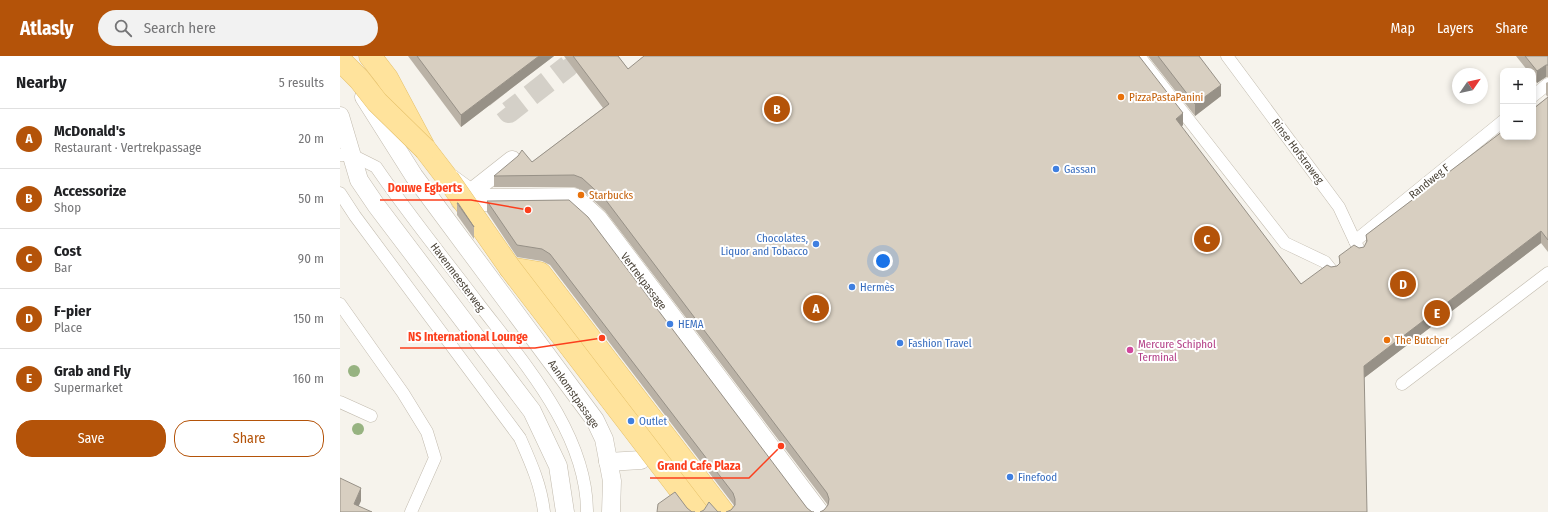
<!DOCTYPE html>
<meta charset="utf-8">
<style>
:root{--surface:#fff;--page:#f2f2f2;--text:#202124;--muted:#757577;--line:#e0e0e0;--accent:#b45309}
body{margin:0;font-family:"Fira Sans Condensed",sans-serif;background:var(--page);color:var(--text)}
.controls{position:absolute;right:12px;top:12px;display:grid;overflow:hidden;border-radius:8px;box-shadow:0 2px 6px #0003}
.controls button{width:36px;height:36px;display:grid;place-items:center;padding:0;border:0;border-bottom:1px solid var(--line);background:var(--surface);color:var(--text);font:20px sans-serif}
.compass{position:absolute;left:1112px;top:12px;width:36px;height:36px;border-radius:50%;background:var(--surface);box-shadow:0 2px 6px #0003;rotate:56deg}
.you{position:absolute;left:543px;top:205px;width:14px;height:14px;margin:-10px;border:3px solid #fff;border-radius:50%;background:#1a73e8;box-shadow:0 0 0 6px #1a73e833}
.badge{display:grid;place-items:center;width:26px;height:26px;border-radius:50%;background:var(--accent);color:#fff;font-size:13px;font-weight:700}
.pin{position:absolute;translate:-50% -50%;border:2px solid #fff;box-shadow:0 1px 4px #0006}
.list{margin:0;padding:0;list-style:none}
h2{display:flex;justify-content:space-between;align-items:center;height:52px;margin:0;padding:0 16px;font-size:17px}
h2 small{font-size:13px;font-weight:400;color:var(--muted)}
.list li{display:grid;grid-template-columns:26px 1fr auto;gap:12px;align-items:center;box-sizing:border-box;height:60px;padding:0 16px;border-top:1px solid var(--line)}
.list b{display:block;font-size:15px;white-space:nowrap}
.list p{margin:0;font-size:13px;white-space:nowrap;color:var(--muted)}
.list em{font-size:13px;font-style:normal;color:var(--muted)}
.actions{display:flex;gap:8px;padding:12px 16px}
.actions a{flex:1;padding:9px 0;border:1px solid var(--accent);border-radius:16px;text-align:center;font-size:14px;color:var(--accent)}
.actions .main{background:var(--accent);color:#fff}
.icon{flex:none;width:22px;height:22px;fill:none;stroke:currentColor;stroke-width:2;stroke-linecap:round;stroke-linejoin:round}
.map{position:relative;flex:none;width:1208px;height:456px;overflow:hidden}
header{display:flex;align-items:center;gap:24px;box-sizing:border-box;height:56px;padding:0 20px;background:var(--accent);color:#fff}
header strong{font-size:19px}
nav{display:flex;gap:22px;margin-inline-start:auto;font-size:14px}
.search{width:280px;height:36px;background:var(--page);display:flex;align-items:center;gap:10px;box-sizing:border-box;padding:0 14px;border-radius:22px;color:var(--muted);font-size:15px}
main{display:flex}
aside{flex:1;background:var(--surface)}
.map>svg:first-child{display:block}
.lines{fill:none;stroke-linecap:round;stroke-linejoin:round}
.minor-tunnel{stroke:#d4d0c8;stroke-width:22;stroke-dasharray:22 11;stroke-linecap:butt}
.service-casing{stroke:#c2bbae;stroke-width:13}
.pedestrian-casing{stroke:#c2bbae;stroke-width:19}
.minor-casing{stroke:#c2bbae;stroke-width:23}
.primary-casing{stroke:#e6c16a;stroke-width:23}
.service{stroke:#fff;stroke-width:12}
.pedestrian{stroke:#fff;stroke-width:18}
.minor{stroke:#fff;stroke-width:22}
.primary{stroke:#ffe39c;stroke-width:22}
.primary-bridge-casing{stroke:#e6c16a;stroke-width:23;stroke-linecap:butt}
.primary-bridge{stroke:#ffe39c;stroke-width:22}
.tree{fill:#97b381}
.wall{fill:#bab2a6}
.shaded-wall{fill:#979187}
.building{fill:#d8cfc1;stroke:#979187}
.food-dot{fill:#e8710a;stroke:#fff;stroke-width:1.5}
.shop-dot{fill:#3f7fe0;stroke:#fff;stroke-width:1.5}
.hotel-dot{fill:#d1479c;stroke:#fff;stroke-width:1.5}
.labels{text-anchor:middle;stroke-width:4;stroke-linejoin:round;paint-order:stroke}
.food-label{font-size:11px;fill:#c56008;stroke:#fff;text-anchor:start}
.street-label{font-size:11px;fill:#4b4439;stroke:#fff}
.shop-label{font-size:11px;fill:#366cbe;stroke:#fff;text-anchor:start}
.hotel-label{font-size:11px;fill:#b23c85;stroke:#fff;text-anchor:start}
.leader{fill:none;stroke:#fc3f1d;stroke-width:1.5}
.callout-dot{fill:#fc3f1d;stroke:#fff;stroke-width:1.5}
.callout-label{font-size:12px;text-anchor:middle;font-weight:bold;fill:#fc3f1d;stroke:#fff;stroke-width:4;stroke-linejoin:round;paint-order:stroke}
</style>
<header>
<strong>Atlasly</strong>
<div class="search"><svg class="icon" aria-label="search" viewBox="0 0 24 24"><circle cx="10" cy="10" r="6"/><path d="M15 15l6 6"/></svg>Search here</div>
<nav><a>Map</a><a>Layers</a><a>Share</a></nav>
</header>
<main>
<aside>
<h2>Nearby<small>5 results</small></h2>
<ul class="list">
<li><span class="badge">A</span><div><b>McDonald's</b><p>Restaurant · Vertrekpassage</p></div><em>20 m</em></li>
<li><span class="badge">B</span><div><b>Accessorize</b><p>Shop</p></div><em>50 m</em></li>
<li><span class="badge">C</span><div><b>Cost</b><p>Bar</p></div><em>90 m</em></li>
<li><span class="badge">D</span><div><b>F-pier</b><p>Place</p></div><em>150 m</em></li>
<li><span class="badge">E</span><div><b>Grab and Fly</b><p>Supermarket</p></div><em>160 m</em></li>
</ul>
<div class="actions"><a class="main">Save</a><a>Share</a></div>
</aside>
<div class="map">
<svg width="1208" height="456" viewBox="0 0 1208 456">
<rect width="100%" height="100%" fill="#f6f3ec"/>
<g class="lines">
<path class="minor-tunnel" d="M 124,0 L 169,56 L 228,10 L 220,0"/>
<defs>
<g id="service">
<path d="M 799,0 L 945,187 L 985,206 L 993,216"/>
<path d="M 887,0 L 999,151 L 1020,196"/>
<path d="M 1193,40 L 1208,28"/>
<path d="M 0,99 L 12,99 L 36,111 C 68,158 104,202 138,247 C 183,306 247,377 247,456"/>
<path d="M 0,137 L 15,160 L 180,382 C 191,407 201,429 204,456"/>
<path d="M 1015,185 L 1163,65"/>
<path d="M 0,248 L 63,337 L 87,376 L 95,402 L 71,456"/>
<path d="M 1062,328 L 1208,217"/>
<path d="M 0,346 L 31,360"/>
</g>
<g id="pedestrian">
<path d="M 24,41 L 74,120 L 255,364 L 264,383 L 272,425 L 271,456"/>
<path d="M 0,60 L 19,124 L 36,149 L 192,355 L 218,410 L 225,456"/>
<path d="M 120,145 L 172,104"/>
<path d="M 268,406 L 301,404"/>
</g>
<path id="minor" d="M 110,124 L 132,140 L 144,144 L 234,143 L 257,164 L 477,456"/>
<g id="primary">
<path d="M 30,0 L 47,22 L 85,93 L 108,123"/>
<path d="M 170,212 L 200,217 L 383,456"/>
</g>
</defs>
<use href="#service" class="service-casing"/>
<use href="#pedestrian" class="pedestrian-casing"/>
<use href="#minor" class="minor-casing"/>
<use href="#primary" class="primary-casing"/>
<use href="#service" class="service"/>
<use href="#pedestrian" class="pedestrian"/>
<use href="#minor" class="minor"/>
<use href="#primary" class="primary"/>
<defs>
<g id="primary-bridge">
<path d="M 0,4 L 19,23 L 37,46 L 85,93"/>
<path d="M 108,123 L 170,212 L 357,456"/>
</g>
</defs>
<use href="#primary-bridge" class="primary-bridge-casing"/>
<use href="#primary-bridge" class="primary-bridge"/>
</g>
<g class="tree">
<circle cx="14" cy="315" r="6"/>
<circle cx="18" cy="373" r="6"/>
</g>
<g class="wall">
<path d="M 68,0 L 214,0 L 121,71 Z"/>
<path d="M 224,0 L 278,0 L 288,13 L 843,69 L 841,71 L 961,228 L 991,211 L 997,210 L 999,208 L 999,200 L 1019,192 L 1024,191 L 1026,187 L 1026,179 L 1208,41 L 1206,39 L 1206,27 L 1208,26 L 1208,196 L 1201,187 L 1024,322 L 484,454 L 488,450 L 487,448 L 265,155 L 242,134 L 234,131 L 154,131 L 154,120 L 192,106 L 263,52 Z"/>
<path d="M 808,0 L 859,0 L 881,40 L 855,60 Z"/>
<path d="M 1176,0 L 1208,0 L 1208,21 L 1206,21 L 1197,27 L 1193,22 L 1193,15 L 1188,15 Z"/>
<path d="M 229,144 L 467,452 L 472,456 L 391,454 L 394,450 L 393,448 L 210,209 L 202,205 L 177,201 L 147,156 L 147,145 Z"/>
<path d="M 117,147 L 134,171 L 134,183 L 117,159 Z"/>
</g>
<g class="shaded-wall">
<path d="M 199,0 L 214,0 L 121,71 L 121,59 Z"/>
<path d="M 1206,9 L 1206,21 L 1197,27 L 1197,15 Z"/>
<path d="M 881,29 L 881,40 L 855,60 L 855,48 Z"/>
<path d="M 843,57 L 843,69 L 836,75 L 836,63 Z"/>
<path d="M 1201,175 L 1201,187 L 1024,322 L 1024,310 Z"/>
<path d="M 21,432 L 21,445 L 16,456 L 14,448 Z"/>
</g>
<g class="building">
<path d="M 77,0 L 199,0 L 121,59 Z"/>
<path d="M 233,0 L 278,0 L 288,13 L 304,0 L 799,0 L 843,57 L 836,63 L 961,228 L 987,209 L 991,211 L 997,210 L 1000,207 L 999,200 L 1014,189 L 1019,192 L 1024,191 L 1027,185 L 1026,179 L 1163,75 L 1163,81 L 1193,81 L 1193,53 L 1208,41 L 1208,184 L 1201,175 L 1024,310 L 1027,456 L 480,456 L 484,454 L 488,449 L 489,443 L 487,437 L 265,143 L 242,122 L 234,119 L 154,120 L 178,100 L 182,94 L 192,106 L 269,48 Z"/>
<path d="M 818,0 L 859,0 L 881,29 L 855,48 Z"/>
<path d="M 1185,0 L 1208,0 L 1208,9 L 1206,9 L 1197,15 Z"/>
<path d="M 229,144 L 248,161 L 467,452 L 472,456 L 474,456 L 386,456 L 391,454 L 395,449 L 395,443 L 393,437 L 210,198 L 202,193 L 177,189 L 147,145 Z"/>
<path d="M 117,147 L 118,147 L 134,171 Z"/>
<path d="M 0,422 L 21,432 L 14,448 L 32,456 L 0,456 Z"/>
<path d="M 335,436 L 347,452 L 352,456 L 355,456 L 317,456 L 318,448 Z"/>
<path d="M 369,446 L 378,456 L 381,456 L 360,456 L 364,454 Z"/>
</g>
<g class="food-dot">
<circle cx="781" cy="41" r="4"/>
<circle cx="241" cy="139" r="4"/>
<circle cx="1047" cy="284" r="4"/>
</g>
<g class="shop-dot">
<circle cx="716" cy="113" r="4"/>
<circle cx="476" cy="188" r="4"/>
<circle cx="512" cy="231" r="4"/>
<circle cx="330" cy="268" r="4"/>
<circle cx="560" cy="287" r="4"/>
<circle cx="291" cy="365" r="4"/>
<circle cx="670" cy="421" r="4"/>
</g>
<circle class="hotel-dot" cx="790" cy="294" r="4"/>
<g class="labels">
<g class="food-label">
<text x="789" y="45">PizzaPastaPanini</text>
<text x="249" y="143">Starbucks</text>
<text x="1055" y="288">The Butcher</text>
</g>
<g class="street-label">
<text transform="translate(958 95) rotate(53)" y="4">Rinse Hofstraweg</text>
<text transform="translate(1089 125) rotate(-39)" y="4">Randweg F</text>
<text transform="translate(118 221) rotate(53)" y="4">Havenmeesterweg</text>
<text transform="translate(304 225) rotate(53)" y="4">Vertrekpassage</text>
<text transform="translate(234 338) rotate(55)" y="4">Aankomstpassage</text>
</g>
<g class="shop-label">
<text x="724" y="117">Gassan</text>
<text x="468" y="186" text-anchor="end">Chocolates,<tspan x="468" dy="13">Liquor and Tobacco</tspan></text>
<text x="520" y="235">Hermès</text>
<text x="338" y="272">HEMA</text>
<text x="568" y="291">Fashion Travel</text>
<text x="299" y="369">Outlet</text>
<text x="678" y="425">Finefood</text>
</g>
<g class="hotel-label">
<text x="798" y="292">Mercure Schiphol<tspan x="798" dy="13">Terminal</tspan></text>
</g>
</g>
<path class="leader" d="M188 154L131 144H40M262 282L195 292H60M441 390L409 422H310"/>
<g class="callout-dot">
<circle cx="188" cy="154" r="4"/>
<circle cx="262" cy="282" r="4"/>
<circle cx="441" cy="390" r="4"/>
</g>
<g class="callout-label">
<text x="85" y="136">Douwe Egberts</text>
<text x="128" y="285">NS International Lounge</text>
<text x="359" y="414">Grand Cafe Plaza</text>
</g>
</svg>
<div class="controls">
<button>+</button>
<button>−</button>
</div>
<svg class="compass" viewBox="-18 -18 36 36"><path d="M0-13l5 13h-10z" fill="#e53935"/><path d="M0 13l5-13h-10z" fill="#757577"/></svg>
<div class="you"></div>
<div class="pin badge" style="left:476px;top:252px">A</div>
<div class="pin badge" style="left:437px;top:53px">B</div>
<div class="pin badge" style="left:867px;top:183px">C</div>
<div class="pin badge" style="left:1063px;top:228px">D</div>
<div class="pin badge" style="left:1097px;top:257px">E</div>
</div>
</main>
